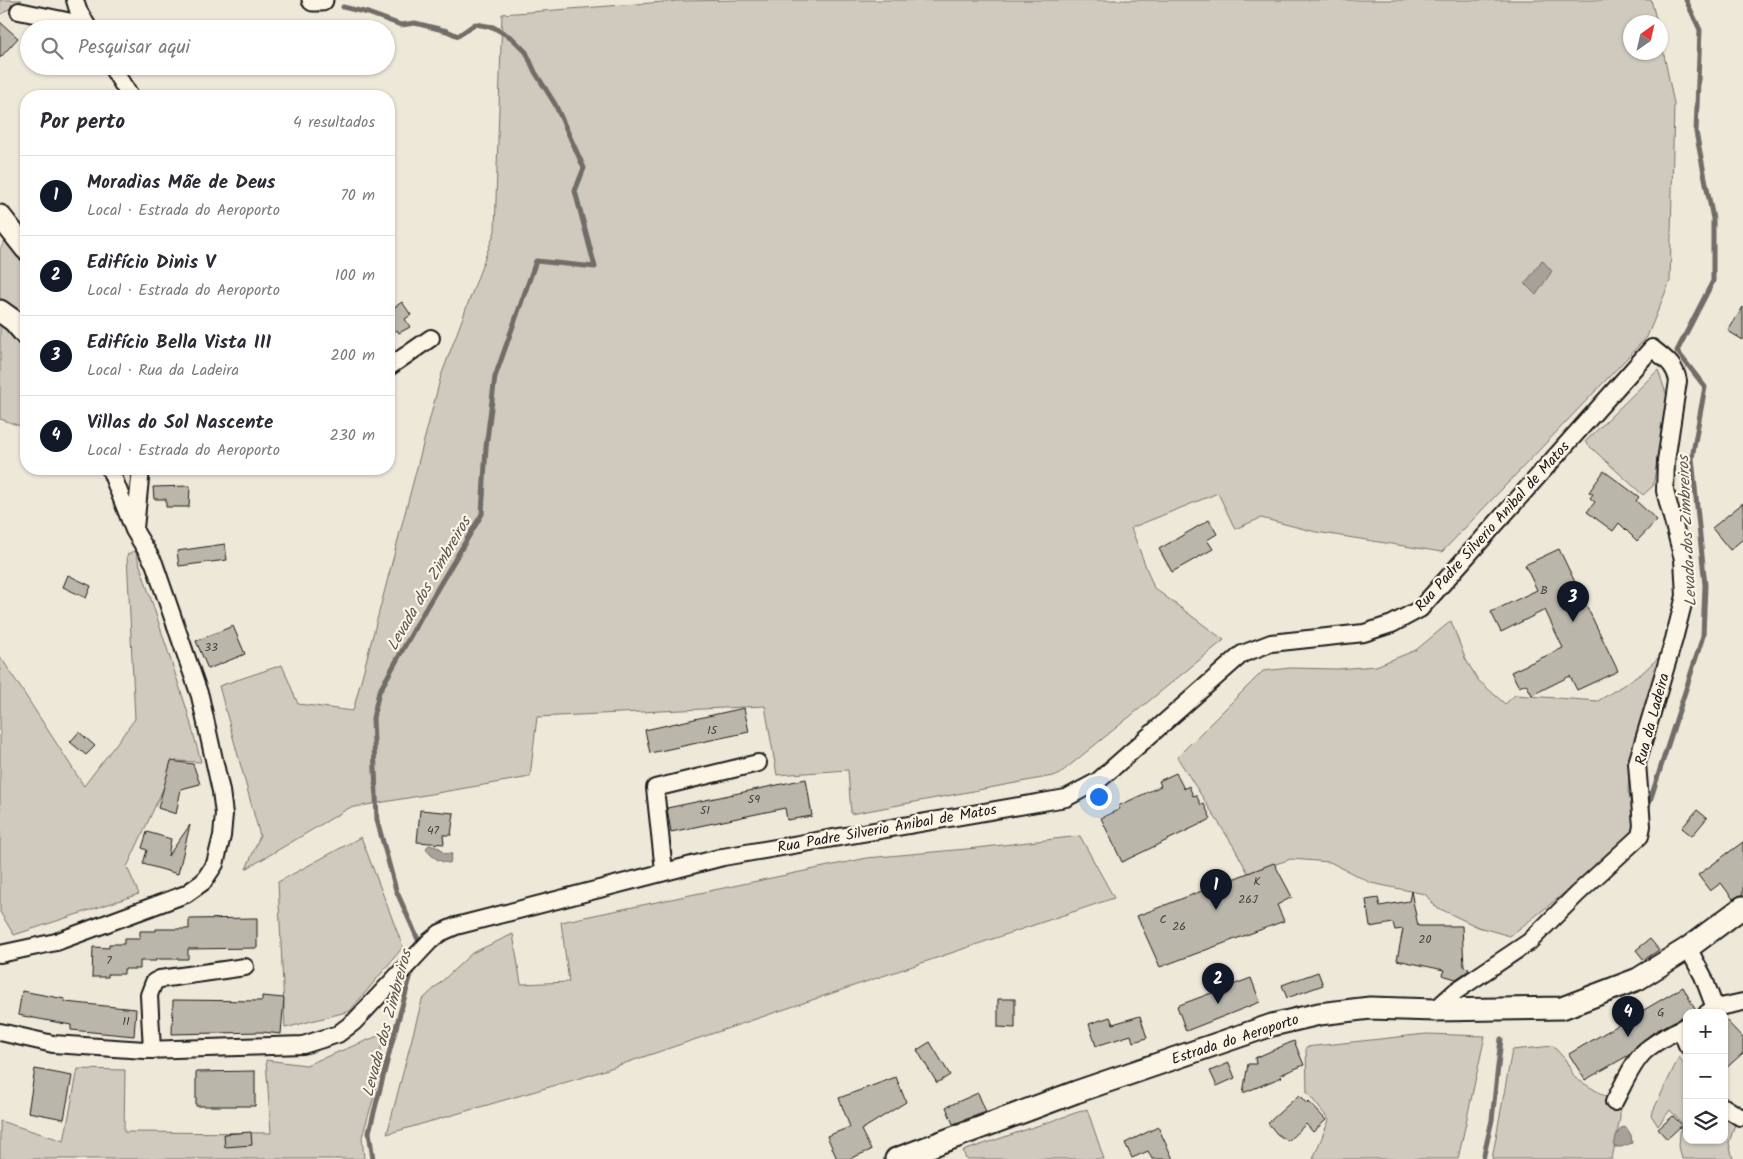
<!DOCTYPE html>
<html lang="pt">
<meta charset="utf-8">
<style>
:root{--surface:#fff;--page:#f7f7f7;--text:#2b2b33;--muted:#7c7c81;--line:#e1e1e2;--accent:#111827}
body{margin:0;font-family:Kalam,sans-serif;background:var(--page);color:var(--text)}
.controls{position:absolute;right:15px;bottom:15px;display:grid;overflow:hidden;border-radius:10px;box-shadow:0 1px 4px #0004}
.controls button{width:45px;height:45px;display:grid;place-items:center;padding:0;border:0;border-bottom:1px solid var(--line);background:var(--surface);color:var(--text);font:25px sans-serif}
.compass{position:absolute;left:1623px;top:15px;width:45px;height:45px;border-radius:50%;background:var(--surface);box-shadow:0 1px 4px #0004;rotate:34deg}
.you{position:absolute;left:1098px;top:796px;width:18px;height:18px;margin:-12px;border:4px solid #fff;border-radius:50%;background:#1a73e8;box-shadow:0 0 0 8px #1a73e833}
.badge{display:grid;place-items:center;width:32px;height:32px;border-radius:50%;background:var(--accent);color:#fff;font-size:16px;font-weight:700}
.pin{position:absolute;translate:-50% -41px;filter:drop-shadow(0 1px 2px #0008)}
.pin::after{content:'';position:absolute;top:26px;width:18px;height:15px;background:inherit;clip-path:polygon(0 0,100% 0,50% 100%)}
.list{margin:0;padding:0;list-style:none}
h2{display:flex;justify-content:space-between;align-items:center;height:65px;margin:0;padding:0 20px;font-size:21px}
h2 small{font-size:16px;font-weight:400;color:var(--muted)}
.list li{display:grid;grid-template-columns:32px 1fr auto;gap:15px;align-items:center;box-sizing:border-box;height:80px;padding:0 20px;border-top:1px solid var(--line)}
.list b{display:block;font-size:19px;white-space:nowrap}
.list p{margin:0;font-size:16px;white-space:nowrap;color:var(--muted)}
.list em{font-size:16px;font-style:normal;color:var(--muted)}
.icon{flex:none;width:28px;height:28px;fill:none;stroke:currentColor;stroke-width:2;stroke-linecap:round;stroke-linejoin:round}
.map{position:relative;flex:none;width:1743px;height:1159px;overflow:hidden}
.search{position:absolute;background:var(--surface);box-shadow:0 1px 4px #0004;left:20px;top:20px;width:375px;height:55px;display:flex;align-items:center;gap:12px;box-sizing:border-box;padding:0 18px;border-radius:28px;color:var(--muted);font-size:19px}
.panel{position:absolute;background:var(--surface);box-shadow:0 1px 4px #0004;left:20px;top:90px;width:375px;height:385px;border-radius:20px}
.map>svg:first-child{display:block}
.green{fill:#cfcabd;stroke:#76736c}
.water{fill:#a7a299;stroke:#6f6c67}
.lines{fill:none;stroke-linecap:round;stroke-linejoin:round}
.stream{stroke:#6f6c67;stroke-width:5}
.building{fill:#bab6aa;stroke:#1c1c1c}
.minor-casing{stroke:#1c1c1c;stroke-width:20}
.major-casing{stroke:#1c1c1c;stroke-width:25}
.minor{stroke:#fcf5e5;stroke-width:16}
.major{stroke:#fcf5e5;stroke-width:21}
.labels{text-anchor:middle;stroke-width:4.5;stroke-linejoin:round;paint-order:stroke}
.number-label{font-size:12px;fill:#444240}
.street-label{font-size:15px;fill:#1c1c1c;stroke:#fcf5e5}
.water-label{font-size:16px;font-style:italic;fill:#5b5854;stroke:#fcf5e5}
</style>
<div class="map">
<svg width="1743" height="1159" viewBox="0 0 1743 1159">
<rect width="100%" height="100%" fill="#eee8d9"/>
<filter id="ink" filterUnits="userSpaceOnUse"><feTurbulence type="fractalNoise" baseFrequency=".02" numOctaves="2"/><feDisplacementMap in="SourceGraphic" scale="10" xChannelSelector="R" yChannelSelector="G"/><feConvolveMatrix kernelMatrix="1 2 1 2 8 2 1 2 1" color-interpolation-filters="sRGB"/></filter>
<g filter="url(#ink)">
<g class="green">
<path d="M 0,0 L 22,0 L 0,15 Z"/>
<path d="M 743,0 L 1651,0 L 1657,22 L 1630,22 L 1630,52 L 1660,52 L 1661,40 L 1674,104 L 1670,281 L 1647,337 L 1442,552 L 1316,532 L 1261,518 L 1235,529 L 1218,493 L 1131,528 L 1154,588 L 1224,640 L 1058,775 L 851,814 L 848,770 L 777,775 L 765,706 L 537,717 L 530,777 L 349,808 L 246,869 L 260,836 L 219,686 L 282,665 L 298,704 L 353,711 L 441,376 L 495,231 L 502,14 L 677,1 Z"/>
<path d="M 6,239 L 26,265 L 26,321 L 0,302 L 0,249 Z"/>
<path d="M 0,323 L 26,349 L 26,428 L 0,419 Z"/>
<path d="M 1658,370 L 1668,399 L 1653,486 L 1643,495 L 1585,442 Z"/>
<path d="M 135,550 L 187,710 L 201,762 L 176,761 L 127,867 L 139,894 L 14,935 L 0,912 L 0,656 L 84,786 L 135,719 L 127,555 Z"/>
<path d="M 1451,621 L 1465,658 L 1478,680 L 1505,704 L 1515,695 L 1598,701 L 1641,674 L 1660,656 L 1630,756 L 1628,791 L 1638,830 L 1557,899 L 1510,936 L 1478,927 L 1436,907 L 1425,894 L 1371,883 L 1330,862 L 1291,859 L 1248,873 L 1234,847 L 1177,757 L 1263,671 L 1290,668 L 1337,669 L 1376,666 L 1416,650 Z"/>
<path d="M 1080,836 L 1114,898 L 584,1077 L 387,1134 L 422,1000 L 472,953 L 513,934 L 521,984 L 569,982 L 561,922 L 867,858 L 977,848 Z"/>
<path d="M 361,837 L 403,947 L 350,1011 L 285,1028 L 278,882 Z"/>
<path d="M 383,1034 L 375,1093 L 362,1137 L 364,1159 L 0,1159 L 0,1121 L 64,1141 L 78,1069 L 125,1070 L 124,1132 L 271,1133 L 266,1060 L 306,1065 Z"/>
<path d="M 1426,1034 L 1485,1036 L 1458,1159 L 1313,1159 L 1329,1120 L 1307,1092 L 1306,1047 Z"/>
<path d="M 1553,1046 L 1565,1059 L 1575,1078 L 1613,1101 L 1620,1107 L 1620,1118 L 1612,1159 L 1492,1159 L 1512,1050 Z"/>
<path d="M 1679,1057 L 1687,1069 L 1687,1140 L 1724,1140 L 1724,1118 L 1735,1124 L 1729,1143 L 1733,1159 L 1682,1159 L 1679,1146 L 1681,1122 L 1670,1110 L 1658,1126 L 1651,1115 Z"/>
<path d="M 1087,1109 L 1104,1159 L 966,1159 L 963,1151 Z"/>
</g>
<g class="water">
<path d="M 1542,260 L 1552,271 L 1536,295 L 1525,284 Z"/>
<path d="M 429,845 L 440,848 C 443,855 446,853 452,854 L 450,863 C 441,863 429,856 426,848 Z"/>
<path d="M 1626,1127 L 1631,1135 L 1632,1143 L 1621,1147 L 1614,1147 L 1616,1136 L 1621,1128 Z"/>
</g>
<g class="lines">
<g class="stream">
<path d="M 343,7 L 368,13 L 401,25 L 415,23 L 447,31 L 458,36 L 475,24 L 493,27 L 512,38 L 526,52 L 535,72 L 555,104 L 584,168 L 575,191 L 595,267 L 536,261 L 495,377 L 486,447 L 482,514 L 426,608 L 379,692 L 373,718 L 377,820 L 396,890 L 420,944 L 419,947"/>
<path d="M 1647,810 L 1703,636 L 1705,585 L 1692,458 L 1705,387 L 1677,351 L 1713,281 L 1713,219 L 1696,132 L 1700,30 L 1686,0"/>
<path d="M 373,1159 L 369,1132 L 392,1042 L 413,967"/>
<path d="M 1483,1159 L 1492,1120 L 1501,1039"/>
</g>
</g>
<g class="building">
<path d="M 0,22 L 18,38 L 0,58 Z"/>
<path d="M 402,302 L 411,315 L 405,319 L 410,327 L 399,333 L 397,330 L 389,335 L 389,311 Z"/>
<path d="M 1743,307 L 1743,340 L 1728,331 Z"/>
<path d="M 1604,471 L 1639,497 L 1636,501 L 1657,520 L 1637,541 L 1619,523 L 1613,531 L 1587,512 L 1595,502 L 1590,498 L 1593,494 L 1589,492 Z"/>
<path d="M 190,486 L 189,507 L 166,507 L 166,499 L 154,499 L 153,487 Z"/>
<path d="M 1743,503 L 1743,539 L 1730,550 L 1712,528 Z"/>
<path d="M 1209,520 L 1217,534 L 1207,540 L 1213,549 L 1172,572 L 1159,549 Z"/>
<path d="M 225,544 L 227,560 L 179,566 L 177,551 Z"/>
<path d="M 1559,549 L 1618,671 L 1577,690 L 1570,676 L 1532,695 L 1526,684 L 1519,687 L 1511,672 L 1563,648 L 1545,610 L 1501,632 L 1491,612 L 1537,590 L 1525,565 Z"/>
<path d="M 68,575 L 91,586 L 86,598 L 63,587 Z"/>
<path d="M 233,626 L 245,654 L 208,669 L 196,641 Z"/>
<path d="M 744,708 L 749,732 L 650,753 L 645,730 Z"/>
<path d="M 79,732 L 95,746 L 86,755 L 70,742 Z"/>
<path d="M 171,761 L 193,764 L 200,784 L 181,789 L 176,814 L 158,808 Z"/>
<path d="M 1176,773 L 1184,789 L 1189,786 L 1193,796 L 1196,795 L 1201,805 L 1204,804 L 1211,819 L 1122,862 L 1101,818 L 1120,809 L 1118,806 L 1161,786 L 1159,781 Z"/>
<path d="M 806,779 L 812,816 L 787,820 L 785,808 L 671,832 L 667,808 Z"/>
<path d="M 420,810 L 454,813 L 451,835 L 443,835 L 444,844 L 417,842 Z"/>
<path d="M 1697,810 L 1707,818 L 1692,836 L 1682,828 Z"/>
<path d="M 190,825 L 178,874 L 143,864 L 147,850 L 142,848 L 147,832 L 171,839 L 168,856 Z"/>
<path d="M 1743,842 L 1743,894 L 1733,899 L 1721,883 L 1710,891 L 1698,875 Z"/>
<path d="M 1274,863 L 1292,897 L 1277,905 L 1284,921 L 1160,967 L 1137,916 Z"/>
<path d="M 1411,891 L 1418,926 L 1462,926 L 1464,967 L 1469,968 L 1468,971 L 1456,979 L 1442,975 L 1444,970 L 1397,960 L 1403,929 L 1395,930 L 1393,923 L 1370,927 L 1366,900 L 1378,898 L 1380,906 L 1409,901 Z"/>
<path d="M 257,918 L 257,948 L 188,949 L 188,959 L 156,959 L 156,961 L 140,961 L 140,969 L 124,969 L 124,974 L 108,974 L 108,977 L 92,977 L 93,947 L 109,948 L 109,944 L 124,944 L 124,939 L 140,939 L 140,931 L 156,931 L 156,929 L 189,929 L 189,919 Z"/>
<path d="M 1650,939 L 1659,950 L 1644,960 L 1636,950 Z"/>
<path d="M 1318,972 L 1323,985 L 1287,998 L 1282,985 Z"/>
<path d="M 1251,978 L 1260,1002 L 1186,1031 L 1177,1006 Z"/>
<path d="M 1683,987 L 1697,1013 L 1687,1013 L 1687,1015 L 1654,1032 L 1637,1045 L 1629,1055 L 1585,1080 L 1569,1054 Z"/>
<path d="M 22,991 L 65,999 L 65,1002 L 136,1009 L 134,1036 L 71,1030 L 71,1025 L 18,1015 Z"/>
<path d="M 262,996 L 284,998 L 281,1034 L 262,1032 L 172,1034 L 173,1000 L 262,1001 Z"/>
<path d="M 998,999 L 1015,999 L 1015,1028 L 998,1027 Z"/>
<path d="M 1140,1016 L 1147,1038 L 1133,1042 L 1131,1035 L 1096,1046 L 1089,1024 L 1110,1017 L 1113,1024 Z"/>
<path d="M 1724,1018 L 1743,1038 L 1743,1053 L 1724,1070 Z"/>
<path d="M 1294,1041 L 1304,1065 L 1280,1075 L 1282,1077 L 1243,1093 L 1248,1064 L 1256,1064 L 1255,1058 Z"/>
<path d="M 930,1042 L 950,1075 L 937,1083 L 917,1050 Z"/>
<path d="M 1229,1063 L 1235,1078 L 1217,1086 L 1210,1071 Z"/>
<path d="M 35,1069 L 72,1076 L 64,1119 L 28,1112 Z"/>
<path d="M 255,1071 L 255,1106 L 196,1106 L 196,1072 Z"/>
<path d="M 896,1077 L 906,1102 L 861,1130 L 871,1150 L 849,1159 L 837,1159 L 827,1136 L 850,1127 L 839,1098 Z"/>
<path d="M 978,1093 L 986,1112 L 953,1124 L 946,1107 Z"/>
<path d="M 1299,1095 L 1307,1104 L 1309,1102 L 1326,1120 L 1313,1132 L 1306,1124 L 1288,1141 L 1277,1134 L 1268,1123 Z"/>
<path d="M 1673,1116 L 1682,1125 L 1667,1139 L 1658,1129 Z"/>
<path d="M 1158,1127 L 1173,1159 L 1152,1159 L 1148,1151 L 1132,1158 L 1125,1143 Z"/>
<path d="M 251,1132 L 252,1145 L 225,1147 L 224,1134 Z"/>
</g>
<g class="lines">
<defs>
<g id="minor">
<path d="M 75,0 L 78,10 L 89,29"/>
<path d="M 19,11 L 86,25"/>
<path d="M 111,66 L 130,96"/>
<path d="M 389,367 L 431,338"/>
<path d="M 135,528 L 141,469"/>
<path d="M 664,871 L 655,788 L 758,763"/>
<path d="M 1688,948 L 1703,976 L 1715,1008"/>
<path d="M 0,954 L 56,942 L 186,894 L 203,882 L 215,864 L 222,836 L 224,814 L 221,791 L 200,696 L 154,563 L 134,530 L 110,469"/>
<path d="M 1707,1013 L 1715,1008 L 1743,1002"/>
<path d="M 1681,1029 L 1687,1045"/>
<path d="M 0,1032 L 53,1044 L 145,1050 L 303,1045 L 338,1034 L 354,1022 L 430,941 L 440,933 L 456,926 L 723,857 L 1066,798 L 1098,781 L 1242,654 L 1271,643 L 1364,633 L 1392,624 L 1420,609 L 1652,348 C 1665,359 1675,364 1678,381 L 1666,461 L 1665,491 L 1683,559 L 1685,596 L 1674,639 L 1637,763 L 1642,826 L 1640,836 L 1577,894 L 1529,942 L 1456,991 L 1435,1010"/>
<path d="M 152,1050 L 149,995 L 154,982 L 160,979 L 245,967"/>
<path d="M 1614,1102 C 1623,1086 1631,1065 1644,1052 C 1656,1040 1672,1034 1687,1025"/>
<path d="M 1724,1107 L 1740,1117 L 1743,1117"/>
</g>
<g id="major">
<path d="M 313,0 L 322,0"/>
<path d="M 0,216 L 26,249"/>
<path d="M 0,311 L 14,321 L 26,335"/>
<path d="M 896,1159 L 1076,1092 L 1272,1025 L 1319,1014 L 1370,1008 L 1435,1010 L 1562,1008 L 1638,979 L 1688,948 L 1743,907"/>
</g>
</defs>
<use href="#minor" class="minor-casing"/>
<use href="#major" class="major-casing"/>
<use href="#minor" class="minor"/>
<use href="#major" class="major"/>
</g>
</g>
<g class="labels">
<g class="number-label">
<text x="1544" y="594">B</text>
<text x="211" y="651">33</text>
<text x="712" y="734">15</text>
<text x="754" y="803">59</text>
<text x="705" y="814">51</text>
<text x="433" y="834">47</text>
<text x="1257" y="885">K</text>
<text x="1248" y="903">26J</text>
<text x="1163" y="923">C</text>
<text x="1179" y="930">26</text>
<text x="1425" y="943">20</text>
<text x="109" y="964">7</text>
<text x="1661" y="1016">G</text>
<text x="126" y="1025">11</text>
</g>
<g class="street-label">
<text transform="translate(1492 526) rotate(-48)" y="5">Rua Padre Silverio Anibal de Matos</text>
<text transform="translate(1652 719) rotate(-75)" y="5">Rua da Ladeira</text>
<text transform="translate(887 828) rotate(-10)" y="5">Rua Padre Silverio Anibal de Matos</text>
<text transform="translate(1235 1039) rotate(-18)" y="5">Estrada do Aeroporto</text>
</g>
<g class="water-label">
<text transform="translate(1686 531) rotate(-93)" y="6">Levada dos Zimbreiros</text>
<text transform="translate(428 583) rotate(-60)" y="6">Levada dos Zimbreiros</text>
<text transform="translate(386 1023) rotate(-75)" y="6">Levada dos Zimbreiros</text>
</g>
</g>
</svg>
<div class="controls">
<button>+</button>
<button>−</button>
<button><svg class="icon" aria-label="layers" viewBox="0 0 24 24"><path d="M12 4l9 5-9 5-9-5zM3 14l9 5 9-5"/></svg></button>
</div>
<svg class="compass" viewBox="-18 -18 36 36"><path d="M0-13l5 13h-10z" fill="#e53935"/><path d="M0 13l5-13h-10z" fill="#7c7c81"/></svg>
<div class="you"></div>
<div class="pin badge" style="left:1216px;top:910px">1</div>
<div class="pin badge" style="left:1218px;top:1004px">2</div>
<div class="pin badge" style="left:1573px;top:622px">3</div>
<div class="pin badge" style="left:1628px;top:1037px">4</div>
<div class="search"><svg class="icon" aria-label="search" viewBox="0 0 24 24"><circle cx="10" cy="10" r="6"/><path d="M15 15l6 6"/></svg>Pesquisar aqui</div>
<section class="panel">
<h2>Por perto<small>4 resultados</small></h2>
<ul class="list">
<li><span class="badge">1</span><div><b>Moradias Mãe de Deus</b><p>Local · Estrada do Aeroporto</p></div><em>70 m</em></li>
<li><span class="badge">2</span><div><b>Edifício Dinis V</b><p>Local · Estrada do Aeroporto</p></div><em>100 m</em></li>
<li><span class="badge">3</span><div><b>Edifício Bella Vista III</b><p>Local · Rua da Ladeira</p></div><em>200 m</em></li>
<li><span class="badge">4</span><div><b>Villas do Sol Nascente</b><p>Local · Estrada do Aeroporto</p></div><em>230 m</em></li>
</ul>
</section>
</div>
